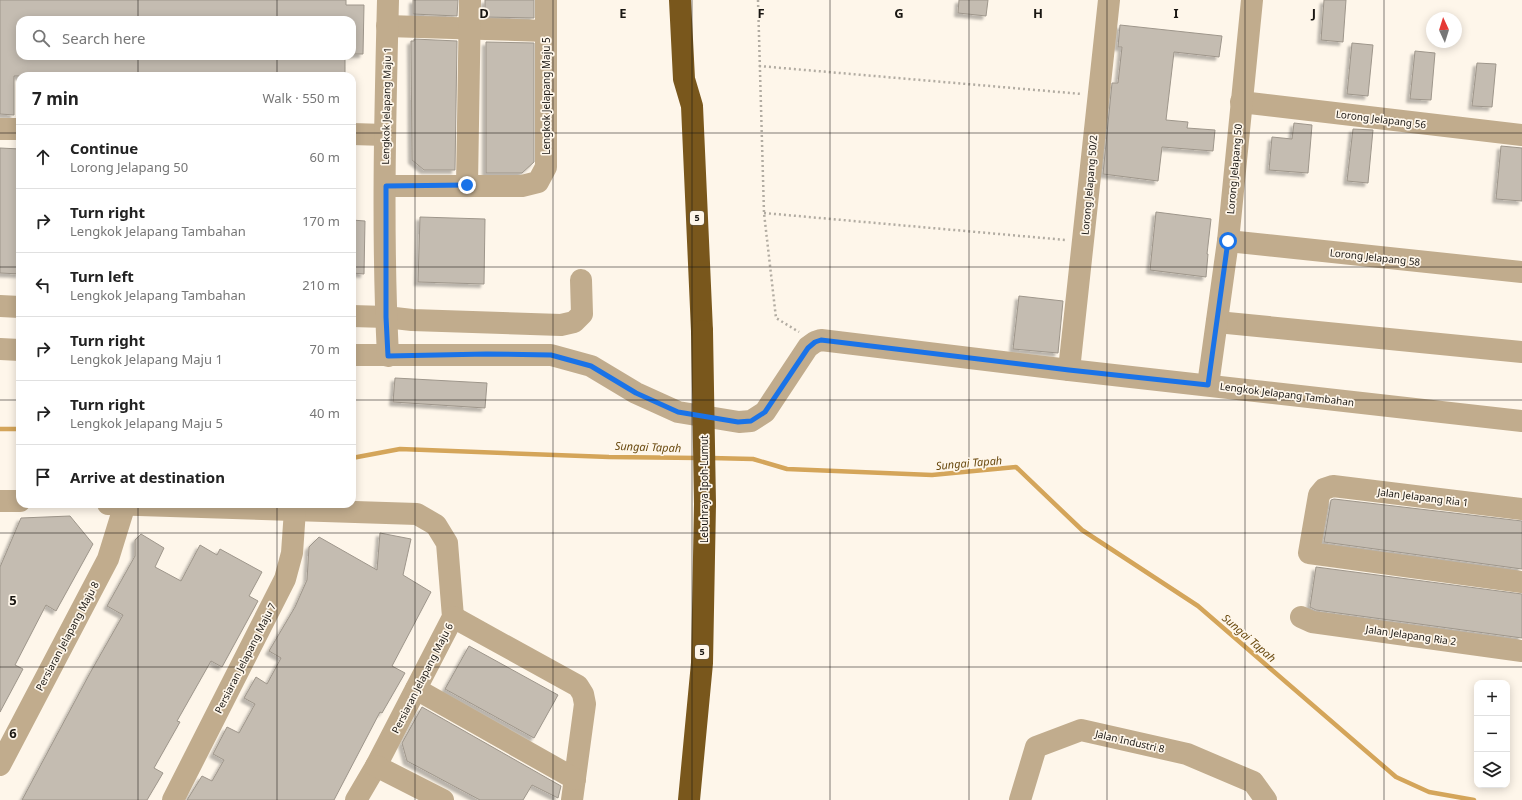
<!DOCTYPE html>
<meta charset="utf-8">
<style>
:root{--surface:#fff;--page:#f2f2f2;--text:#222;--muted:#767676;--line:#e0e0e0}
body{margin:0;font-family:"Noto Sans",sans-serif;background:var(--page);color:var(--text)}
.controls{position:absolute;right:12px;bottom:12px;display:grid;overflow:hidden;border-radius:8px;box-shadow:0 2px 10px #0003}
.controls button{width:36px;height:36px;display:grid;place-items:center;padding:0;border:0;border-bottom:1px solid var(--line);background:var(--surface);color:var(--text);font:20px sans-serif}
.compass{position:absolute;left:1426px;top:12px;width:36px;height:36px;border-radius:50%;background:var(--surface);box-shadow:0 2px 10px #0003;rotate:356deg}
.stop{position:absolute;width:12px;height:12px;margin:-9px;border:3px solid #1a73e8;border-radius:50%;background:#fff}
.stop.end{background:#1a73e8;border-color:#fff;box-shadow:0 1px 4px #0008}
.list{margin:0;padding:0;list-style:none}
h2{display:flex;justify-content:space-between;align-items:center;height:52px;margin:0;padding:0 16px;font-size:17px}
h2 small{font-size:13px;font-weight:400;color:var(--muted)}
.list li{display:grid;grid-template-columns:26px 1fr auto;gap:12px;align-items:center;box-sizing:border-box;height:64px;padding:0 16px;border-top:1px solid var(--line)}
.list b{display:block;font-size:15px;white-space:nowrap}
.list p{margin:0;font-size:13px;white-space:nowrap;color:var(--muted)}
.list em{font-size:13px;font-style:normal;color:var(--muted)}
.icon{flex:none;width:22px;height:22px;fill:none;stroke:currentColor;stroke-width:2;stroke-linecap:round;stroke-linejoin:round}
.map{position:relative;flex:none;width:1522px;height:800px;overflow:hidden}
.search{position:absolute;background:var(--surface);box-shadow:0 2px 10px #0003;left:16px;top:16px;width:340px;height:44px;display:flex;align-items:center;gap:10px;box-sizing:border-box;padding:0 14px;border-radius:12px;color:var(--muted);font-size:15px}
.panel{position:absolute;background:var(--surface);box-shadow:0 2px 10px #0003;left:16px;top:72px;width:340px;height:436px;border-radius:12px}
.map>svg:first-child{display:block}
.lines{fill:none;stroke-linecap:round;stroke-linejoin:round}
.stream{stroke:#d4a55a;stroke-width:4.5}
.building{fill:#c4bcb1;stroke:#9e968b;filter:url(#shadow)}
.path{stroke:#b2aca2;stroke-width:2.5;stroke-dasharray:2 3;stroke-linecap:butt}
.minor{stroke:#c1ac8d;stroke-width:22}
.highway{stroke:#79571c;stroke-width:22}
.highway-bridge{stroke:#79571c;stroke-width:22}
.route{stroke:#1a73e8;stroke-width:5}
.grid{fill:none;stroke:#1a1713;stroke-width:1;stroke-opacity:0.55}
.labels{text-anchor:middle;stroke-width:3.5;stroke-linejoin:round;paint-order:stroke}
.shield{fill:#fef6ea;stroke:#5e5a54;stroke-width:1}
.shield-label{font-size:9px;font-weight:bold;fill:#1a1713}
.street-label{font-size:10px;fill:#1a1713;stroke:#fef6ea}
.water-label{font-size:11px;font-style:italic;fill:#6a4a10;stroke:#fef6ea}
.grid-label{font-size:13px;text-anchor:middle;font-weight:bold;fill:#1a1713;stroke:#fef6ea;stroke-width:3.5;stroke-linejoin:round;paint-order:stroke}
</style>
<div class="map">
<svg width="1522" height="800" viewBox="0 0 1522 800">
<defs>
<filter id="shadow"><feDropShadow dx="-3.5" dy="3.5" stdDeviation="1" flood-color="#0004"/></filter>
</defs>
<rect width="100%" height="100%" fill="#fef6ea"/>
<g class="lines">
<g class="stream">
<path d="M 0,429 L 20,429"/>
<path d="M 352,458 L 400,449 L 609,457 L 699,458"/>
<path d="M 711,458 L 753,459 L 787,469 L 932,475 L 1016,467 L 1082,530 L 1198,606 L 1396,777 L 1429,792 L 1474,800"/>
</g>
</g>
<g class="building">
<path d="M 0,0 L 346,0 L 346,5 L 364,5 L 363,54 L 352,54 L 352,20 L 20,20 L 20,56 L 345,56 L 345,76 L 14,76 L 14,115 L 0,114 Z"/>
<path d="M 413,0 L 458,0 L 457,16 L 413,14 Z"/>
<path d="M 485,0 L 534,0 L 534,18 L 485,17 Z"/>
<path d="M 959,0 L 988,0 L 986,16 L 958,13 Z"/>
<path d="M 1324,0 L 1346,0 L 1343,42 L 1321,40 Z"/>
<path d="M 1120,25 L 1222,36 L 1219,57 L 1174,52 L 1166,120 L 1188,122 L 1187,128 L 1215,130 L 1213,151 L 1162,147 L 1158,181 L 1103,174 L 1112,83 L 1118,83 L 1122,47 L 1118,47 Z"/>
<path d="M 414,39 L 457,41 L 455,170 L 424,170 L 412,160 L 411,41 L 414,41 Z"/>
<path d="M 486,42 L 534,43 L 534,162 L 522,173 L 486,173 Z"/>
<path d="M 1352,43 L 1373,45 L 1368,96 L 1347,94 Z"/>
<path d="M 1415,51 L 1435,53 L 1431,100 L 1410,99 Z"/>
<path d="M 1477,63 L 1496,64 L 1492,107 L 1472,106 Z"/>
<path d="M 1294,123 L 1312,125 L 1308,173 L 1269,170 L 1272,137 L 1292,139 Z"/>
<path d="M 1353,129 L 1373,130 L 1368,183 L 1347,181 Z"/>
<path d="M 1501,146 L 1522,148 L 1522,201 L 1496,199 Z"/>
<path d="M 0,148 L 20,149 L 20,274 L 0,273 Z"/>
<path d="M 1156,212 L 1211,219 L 1207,254 L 1208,254 L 1206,277 L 1150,270 Z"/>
<path d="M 420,217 L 485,219 L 484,284 L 418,282 Z"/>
<path d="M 352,220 L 365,221 L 364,274 L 352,273 Z"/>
<path d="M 1019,296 L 1063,301 L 1058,353 L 1013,349 Z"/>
<path d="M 395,378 L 487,383 L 485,408 L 393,402 Z"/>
<path d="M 1334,499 L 1522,521 L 1522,569 L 1324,542 L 1331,500 Z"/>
<path d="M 70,516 L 93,544 L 56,611 L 46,605 L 15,665 L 23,669 L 0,712 L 0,567 L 21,518 Z"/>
<path d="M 380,533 L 411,539 L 403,575 L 431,592 L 392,666 L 405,673 L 382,713 L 380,712 L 334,800 L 187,800 L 202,776 L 212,781 L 224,760 L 213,754 L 227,727 L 239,733 L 255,704 L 244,698 L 256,677 L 267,684 L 281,658 L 269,651 L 295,607 L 307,580 L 309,547 L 319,537 L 377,570 Z"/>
<path d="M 141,534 L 164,548 L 155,567 L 181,581 L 200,545 L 217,555 L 220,549 L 262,572 L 249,596 L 258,601 L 222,667 L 211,661 L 177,721 L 180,722 L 154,768 L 163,773 L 147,800 L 22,800 L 90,673 L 123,615 L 107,606 L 135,556 L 135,540 Z"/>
<path d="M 1316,567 L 1522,594 L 1522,638 L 1316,610 L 1310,607 Z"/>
<path d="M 469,646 L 558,695 L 534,738 L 445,689 Z"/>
<path d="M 422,707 L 561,786 L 558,798 L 532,785 L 523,800 L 480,800 L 407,761 L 402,743 Z"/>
</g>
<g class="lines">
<g class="path">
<path d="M 758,0 L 764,213 L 776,318 L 799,332"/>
<path d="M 759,66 L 1082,94"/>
<path d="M 764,213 L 1066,240"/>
</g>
<g class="minor">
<path d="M 387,26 L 546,31"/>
<path d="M 1241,102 L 1522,135"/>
<path d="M 0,129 L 20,129"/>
<path d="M 352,134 L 385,135"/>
<path d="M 467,185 L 470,0"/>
<path d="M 386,186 L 522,186 L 538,182 L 546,167 L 546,0"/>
<path d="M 1228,241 L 1522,272"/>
<path d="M 0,306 L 20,307"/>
<path d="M 352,316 L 386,317 L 412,320 L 561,325 L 574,322 L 582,314 L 581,280"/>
<path d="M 1217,322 L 1522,352"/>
<path d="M 0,349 L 20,350"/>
<path d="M 352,355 L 551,355 L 591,366 L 636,393 L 678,412 L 739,422 L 751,421 L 765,412 L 808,347 L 815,342 L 821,340 L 1069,370 L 1522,421"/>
<path d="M 388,356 C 382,237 385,118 388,0"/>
<path d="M 1069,370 C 1083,247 1095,123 1109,0"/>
<path d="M 1208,385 L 1228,241 L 1252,0"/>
<path d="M 0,501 L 20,501"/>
<path d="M 108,504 L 417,514 L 436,525 L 447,543 L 453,617 L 376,766 L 356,800"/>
<path d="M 1522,509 L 1333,486 L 1324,489 L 1319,495 L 1309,553 L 1522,582"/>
<path d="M 453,617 L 578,686 L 583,694 L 585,704 L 572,800"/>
<path d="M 1301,617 L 1312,622 L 1522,651"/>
<path d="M 416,689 L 575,779"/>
<path d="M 0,765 L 108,559 L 125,504"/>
<path d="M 376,766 L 443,800"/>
<path d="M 173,800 L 285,579 L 292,553 L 295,510"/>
<path d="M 1020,800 L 1036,747 L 1081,730 L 1187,754 L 1253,782 L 1266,800"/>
</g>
<g class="highway">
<path d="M 680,0 L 684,79 L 692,106 L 702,331"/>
<path d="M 689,800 L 702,663 L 705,504"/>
</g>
<path class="highway-bridge" d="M 702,331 L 705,504"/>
</g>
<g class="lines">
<path class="route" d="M 467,185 L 386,186 L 386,317 L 388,356 L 487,354 L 551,355 L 591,366 L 636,393 L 678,412 L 738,422 L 751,421 L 765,412 L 808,348 L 815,342 L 821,340 L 1069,370 L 1208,385 L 1228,241"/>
</g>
<path class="grid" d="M 138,0 L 138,20M 277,0 L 277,20M 415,0 L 415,800M 553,0 L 553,800M 692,0 L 692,800M 830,0 L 830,800M 969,0 L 969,800M 1107,0 L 1107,800M 1245,0 L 1245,800M 1384,0 L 1384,800M 138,56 L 138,76M 277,56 L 277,76M 0,133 L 20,133M 352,133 L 1522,133M 0,267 L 20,267M 352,267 L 1522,267M 0,400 L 20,400M 352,400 L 1522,400M 138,504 L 138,800M 277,504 L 277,800M 0,533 L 1522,533M 0,667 L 1522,667"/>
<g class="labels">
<g class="shield">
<rect x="690" y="211" width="14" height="14" rx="3"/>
<rect x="695" y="645" width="14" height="14" rx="3"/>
</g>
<g class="shield-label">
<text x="697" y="221">5</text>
<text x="702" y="655">5</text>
</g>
<g class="street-label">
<text transform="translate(546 96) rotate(-90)" y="4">Lengkok Jelapang Maju 5</text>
<text transform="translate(386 106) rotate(-89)" y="4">Lengkok Jelapang Maju 1</text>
<text transform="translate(1381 119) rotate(7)" y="4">Lorong Jelapang 56</text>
<text transform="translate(1234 169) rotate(-85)" y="4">Lorong Jelapang 50</text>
<text transform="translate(1089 185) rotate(-85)" y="4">Lorong Jelapang 50/2</text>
<text transform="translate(1375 257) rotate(6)" y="4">Lorong Jelapang 58</text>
<text transform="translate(1287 394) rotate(7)" y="4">Lengkok Jelapang Tambahan</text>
<text transform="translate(704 489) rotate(-90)" y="4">Lebuhraya Ipoh-Lumut</text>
<text transform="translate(1423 497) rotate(7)" y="4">Jalan Jelapang Ria 1</text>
<text transform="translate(1411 635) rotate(8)" y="4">Jalan Jelapang Ria 2</text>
<text transform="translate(67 636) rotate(-62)" y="4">Persiaran Jelapang Maju 8</text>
<text transform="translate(245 658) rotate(-63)" y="4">Persiaran Jelapang Maju 7</text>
<text transform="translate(422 678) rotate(-63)" y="4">Persiaran Jelapang Maju 6</text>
<text transform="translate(1130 741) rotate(13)" y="4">Jalan Industri 8</text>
</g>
<g class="water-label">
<text transform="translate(648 447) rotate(2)" y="4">Sungai Tapah</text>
<text transform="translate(969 463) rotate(-5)" y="4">Sungai Tapah</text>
<text transform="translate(1249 638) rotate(41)" y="4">Sungai Tapah</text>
</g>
</g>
<g class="grid-label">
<text x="484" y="18">D</text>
<text x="623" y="18">E</text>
<text x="761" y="18">F</text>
<text x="899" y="18">G</text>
<text x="1038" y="18">H</text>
<text x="1176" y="18">I</text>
<text x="1314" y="18">J</text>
<text x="13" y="605">5</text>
<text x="13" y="738">6</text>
</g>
</svg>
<div class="controls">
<button>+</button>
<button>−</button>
<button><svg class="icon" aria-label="layers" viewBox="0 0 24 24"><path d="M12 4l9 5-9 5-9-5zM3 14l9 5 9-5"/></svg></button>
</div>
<svg class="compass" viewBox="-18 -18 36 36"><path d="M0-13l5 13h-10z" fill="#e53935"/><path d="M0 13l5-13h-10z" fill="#767676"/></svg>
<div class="stop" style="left:1228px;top:241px"></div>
<div class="stop end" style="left:467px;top:185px"></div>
<div class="search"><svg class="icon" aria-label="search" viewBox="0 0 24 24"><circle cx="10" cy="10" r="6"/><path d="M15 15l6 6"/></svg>Search here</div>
<section class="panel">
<h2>7 min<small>Walk · 550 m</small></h2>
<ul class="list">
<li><svg class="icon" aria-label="ahead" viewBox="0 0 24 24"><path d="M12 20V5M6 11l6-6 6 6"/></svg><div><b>Continue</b><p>Lorong Jelapang 50</p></div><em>60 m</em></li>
<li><svg class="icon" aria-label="right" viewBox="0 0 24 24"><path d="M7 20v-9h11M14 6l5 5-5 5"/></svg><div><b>Turn right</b><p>Lengkok Jelapang Tambahan</p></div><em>170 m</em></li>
<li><svg class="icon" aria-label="left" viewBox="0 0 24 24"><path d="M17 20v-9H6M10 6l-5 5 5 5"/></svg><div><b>Turn left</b><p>Lengkok Jelapang Tambahan</p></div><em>210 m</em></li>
<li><svg class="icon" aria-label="right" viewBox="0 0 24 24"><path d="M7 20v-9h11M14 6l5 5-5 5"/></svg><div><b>Turn right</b><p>Lengkok Jelapang Maju 1</p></div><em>70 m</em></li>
<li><svg class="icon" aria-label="right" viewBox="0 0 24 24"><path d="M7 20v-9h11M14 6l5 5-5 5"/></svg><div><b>Turn right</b><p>Lengkok Jelapang Maju 5</p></div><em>40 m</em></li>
<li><svg class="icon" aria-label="arrive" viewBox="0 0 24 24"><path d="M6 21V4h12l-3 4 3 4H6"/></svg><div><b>Arrive at destination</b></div></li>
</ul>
</section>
</div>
